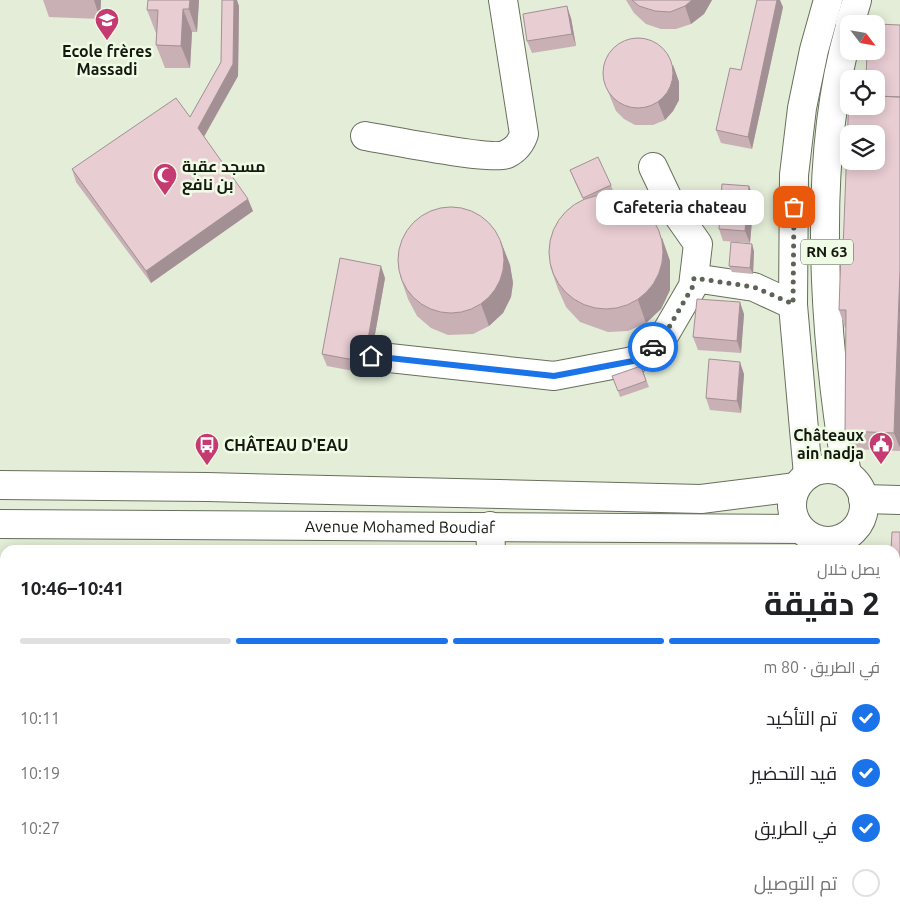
<!DOCTYPE html>
<html lang="ar">
<meta charset="utf-8">
<style>
body{margin:0;font-family:Ubuntu,Cairo,sans-serif;background:#f2f2f2;color:#202124;direction:rtl;height:100vh;display:flex;flex-direction:column;font-size:19px;white-space:nowrap}
*{box-sizing:border-box;margin:0}
p{font-size:16px;color:#757577}
.icon{flex:none;width:28px;height:28px;fill:none;stroke:currentColor;stroke-width:2;stroke-linecap:round;stroke-linejoin:round}
.map{position:relative;flex:1;overflow:hidden;direction:ltr}
.drawer{position:absolute;left:0px;top:545px;width:900px;height:375px;display:flex;flex-direction:column;background:#fff;border-radius:15px 15px 0 0;box-shadow:0 2px 12px #0003;direction:rtl}
.drawer>*{flex:none}
.needle{width:32px;rotate:121deg}
.tools{position:absolute;left:840px;top:15px;display:grid;gap:10px}
.tools a{display:grid;place-items:center;width:45px;height:45px;border-radius:10px;background:#fff;box-shadow:0 2px 12px #0003;font-size:25px}
.pin{position:absolute;display:grid;place-items:center;width:42px;height:42px;color:#fff;margin:-21px;border-radius:10px;box-shadow:0 2px 8px #0006}
.courier{position:absolute;display:grid;place-items:center;width:50px;height:50px;margin:-25px;border:4px solid #1a73e8;border-radius:50%;background:#fff;color:#222;box-shadow:0 1px 6px #0007}
.bubble{position:absolute;height:35px;border-radius:10px;background:#fff;box-shadow:0 2px 12px #0003;font-size:16px;font-weight:700;line-height:35px;text-align:center;direction:rtl}
.summary em{font-style:normal;font-weight:700}
.summary div{display:flex;flex-direction:column-reverse}
.summary{display:flex;align-items:center;justify-content:space-between;height:85px;padding:0 20px}
h1{font-size:32px;font-weight:700;line-height:38px}
.bar{display:grid;grid-template-columns:repeat(4,1fr);gap:8px 5px;align-content:center;height:60px;padding:0 20px}
.bar i{height:6px;border-radius:4px;background:#e0e0e0}
.bar .current{background:#1a73e8}
.bar p{grid-column:span 4}
ol{padding:0 20px;list-style:none}
li{display:flex;align-items:center;gap:15px;height:55px}
li p{margin-inline-start:auto}
li .icon{padding:5px;border-radius:50%;background:#1a73e8;color:#fff;stroke-width:4}
li:last-child{color:#757577}
li i{width:28px;height:28px;border:2px solid #e0e0e0;border-radius:50%}
.map>svg:first-child{display:block}
</style>
<div class="map">
<svg width="900" height="920" viewBox="0 0 900 920">
<rect width="100%" height="100%" fill="#e3edd7"/>
<g fill="none" stroke-linecap="round" stroke-linejoin="round">
<defs>
<path id="minor" d="M365 136C388 140 493 161 507 154 517 149 521 143 524 134L503 0
M694 278 754 287 793 305
M371 356 554 376 633 361 661 341 693 286 698 244 672 207 653 167
M863 499 900 500
M490 526 491 550
M0 827H5
M422 915 426 920
M499 915 500 920
M790 915 791 920
M559 920 563 915"/>
<g id="major">
<path d="M850 24 857 0"/>
<circle cx="828" cy="505" r="36"/>
<path d="M808 475 793 305 794 175 802 108 814 50 828 0"/>
<path d="M847 475C824 338 811 164 849 30"/>
<path d="M0 485 207 487 701 499 796 487"/>
<path id="s1" d="M0 524 800 529"/>
<path d="M895 913V920"/>
<path d="M870 915 871 920"/>
</g>
</defs>
<use href="#minor" stroke="#67705c" stroke-width="30"/>
<use href="#major" stroke="#67705c" stroke-width="30"/>
<use href="#minor" stroke="#fff" stroke-width="28"/>
<use href="#major" stroke="#fff" stroke-width="28"/>
</g>
<path fill="#c8b0b5" d="M43 0H101L100 19 49 17Z
M199 0 197 32H192L190 68H165L156 45 157 33H156L147 10Z
M626 0H712L704 14 691 24 676 29H661L646 24 634 13Z
M239 6 238 76 204 137 253 211 151 283 76 182 72 169 190 117 221 62Z
M783 7 752 149 721 143 716 130 741 70Z
M571 18 576 46 532 53 527 41Z
M900 25V451L851 449 845 431 846 328H845L839 310 843 249 876 106Z
M673 65 679 82V100L673 111 665 120 653 125H635L624 119 616 111 604 82Z
M570 170 611 185 615 196 662 238 670 261V290L661 309 646 323 628 331 608 332 580 322 566 307 558 289 550 266 583 199 575 182Z
M754 198 750 243 723 241 719 229Z
M501 242 510 265 513 283 511 297 503 313 489 326 473 334 448 335 431 328 417 316 408 299 400 276Z
M754 251 753 274 732 272 729 266Z
M385 278 372 351 363 350 359 372 327 366 322 354Z
M744 314 741 353 698 350 693 337Z
M641 366 649 387 620 397 618 391Z
M744 374 741 413 710 410 706 398Z
M900 532V617H896L895 614V550Z
M0 568H5V791L0 790Z
M900 670V712H897L895 707V700Z
M594 915H671V920H596Z"/>
<path fill="#a29094" d="M94 0H101L100 19Z
M190 0H199L197 32 189 9Z
M234 0H237L239 6 238 76 202 140 198 128 233 64Z
M692 0H712L704 14 691 24 685 6Z
M777 0H780L783 7 752 149 748 137Z
M567 6 571 18 576 46 572 34Z
M183 9 192 32 190 68 181 46Z
M673 65 679 82V100L673 111 665 120 658 102Z
M749 186 754 198 750 243 745 231Z
M248 199 253 211 151 283 146 271Z
M662 238 670 261V290L661 309 646 323 638 300Z
M501 242 510 265 513 283 511 297 503 313 489 326 481 304Z
M752 244 754 251 753 274 750 268Z
M381 266 385 278 372 351 368 339Z
M900 270V448L894 433Z
M740 302 744 314 741 353 737 341Z
M359 338 363 350 359 372 354 360Z
M740 362 744 374 741 413 737 401Z
M17 915H25V920H17Z
M266 915H275V920H266Z
M666 915H671V920H668Z"/>
<path fill="#e8cdd3" stroke="#a29094" fill-rule="evenodd" d="M148 0H190L189 9H183L181 46 156 45 158 10H147Z
M222 0H234L233 64 198 128 248 199 146 271 72 169 176 98 190 117 221 62Z
M632 0H692L685 6 670 12 655 11 639 6Z
M757 0H777L748 137 716 130 730 68 741 70Z
M567 6 572 34 527 41 523 14Z
M876 24 900 25V97L876 96V79H866L867 51H876Z
M603 73a35 35 0 1 1 70 0a35 35 0 1 1-70 0Z
M849 95V106H876V96L900 97V270L894 433 845 431 846 310H839L841 249H843ZM849 134H876V161H849Z
M598 157 611 185 583 198 570 170Z
M722 184 749 186 745 231 719 229Z
M549 252a57 57 0 1 1 114 0a57 57 0 1 1-114 0Z
M398 260a53 53 0 1 1 106 0a53 53 0 1 1-106 0Z
M731 242 752 244 750 268 729 266Z
M340 258 381 266 368 339 359 338 354 360 322 354Z
M697 299 740 302 737 341 693 337Z
M709 359 740 362 737 401 706 398Z
M641 366 646 381 618 391 612 376Z
M892 532H900V600L895 599V550H891Z
M0 568H5V768H0Z
M895 670H900V700H895Z
M0 846H5V915H17V920H0Z
M231 915H266V920H231Z
M307 915H389L396 920H306Z"/>
<g fill="none" stroke-linecap="round" stroke-linejoin="round">
<path stroke="#5d6356" stroke-width="5" stroke-dasharray="0 9" d="M653 347 661 341 693 286 694 278 754 287 793 304 794 207"/>
<path stroke="#1a73e8" stroke-width="6" d="M371 356 554 376 633 361 653 347"/>
</g>
<defs>
<symbol id="school-pin" viewBox="-11 -11 22 30"><path d="M0 17L-7.5 6A9.5 9.5 0 1 1 7.5 6Z" fill="#c53a70" stroke="#f0fbe5"/><path d="M0-5L7-2L0 1L-7-2ZM-4 1L0 2.5L4 1V4Q0 6-4 4Z" fill="#fff"/></symbol>
<symbol id="mosque-pin" viewBox="-11 -11 22 30"><path d="M0 17L-7.5 6A9.5 9.5 0 1 1 7.5 6Z" fill="#c53a70" stroke="#f0fbe5"/><path d="M3.5-4.9A6 6 0 1 0 3.5 4.9A5 5 0 1 1 3.5-4.9Z" fill="#fff"/></symbol>
<symbol id="civic-pin" viewBox="-11 -11 22 30"><path d="M0 17L-7.5 6A9.5 9.5 0 1 1 7.5 6Z" fill="#c53a70" stroke="#f0fbe5"/><path d="M-.6-6.5H3V-4.5H.6V-3L4-1V1h2V6H-6V1h2V-1L-.6-3ZM-1.2 2.5V6h2.4V2.5Z" fill="#fff"/></symbol>
<symbol id="bus-pin" viewBox="-11 -11 22 30"><path d="M0 17L-7.5 6A9.5 9.5 0 1 1 7.5 6Z" fill="#c53a70" stroke="#f0fbe5"/><path d="M-5-6H5V4H4V6H2V4H-2V6H-4V4H-5ZM-3.5-4V0h7V-4ZM-3.5 1.2v1.5H-2V1.2ZM2 1.2v1.5H3.5V1.2Z" fill="#fff"/></symbol>
</defs>
<g fill-rule="evenodd">
<use href="#school-pin" x="93" y="6" width="28" height="38"/>
<use href="#mosque-pin" x="151" y="161" width="28" height="38"/>
<use href="#civic-pin" x="867" y="430" width="28" height="38"/>
<use href="#bus-pin" x="193" y="431" width="28" height="38"/>
</g>
<g text-anchor="middle" stroke-width="5" stroke-linejoin="round" paint-order="stroke">
<rect fill="#f0fbe5" stroke="#575c50" stroke-width="1" x="801" y="239.5" width="52" height="25" rx="4"/>
<g font-size="15" font-weight="bold" fill="#151810">
<text x="827" y="257">RN 63</text>
</g>
<g font-size="16" font-weight="bold" fill="#151810" stroke="#f0fbe5" text-anchor="start">
<text x="107" y="57" text-anchor="middle">Ecole frères<tspan x="107" dy="18">Massadi</tspan></text>
<text x="182" y="172">مسجد عقبة<tspan x="182" dy="18">بن نافع</tspan></text>
<text x="864" y="441" text-anchor="end">Châteaux<tspan x="864" dy="18">ain nadja</tspan></text>
<text x="224" y="451">CHÂTEAU D'EAU</text>
</g>
<g font-size="16" fill="#151810" stroke="#f0fbe5">
<text dy="6" stroke="none"><textPath href="#s1" startOffset="400">Avenue Mohamed Boudiaf</textPath></text>
</g>
</g>
</svg>
<div class="tools">
<a><svg class="needle" viewBox="-14 -14 28 28"><path d="M0-13l5 13h-10z" fill="#e53935"/><path d="M0 13l5-13h-10z" fill="#757577"/></svg></a>
<a><svg class="icon" aria-label="locate" viewBox="0 0 24 24"><circle cx="12" cy="12" r="6"/><path d="M12 2v4M12 18v4M2 12h4M18 12h4"/></svg></a>
<a><svg class="icon" aria-label="layers" viewBox="0 0 24 24"><path d="M12 4l9 5-9 5-9-5zM3 14l9 5 9-5"/></svg></a>
</div>
<div class="pin" style="left:794px;top:207px;background:#ea580c"><svg class="icon" aria-label="bag" viewBox="0 0 24 24"><path d="M5 8h14l-1 12H6zM9 8a3 3 0 0 1 6 0"/></svg></div>
<div class="pin" style="left:371px;top:356px;background:#1f2937"><svg class="icon" aria-label="home" viewBox="0 0 24 24"><path d="M3 11l9-7 9 7M6 9v11h12V9"/></svg></div>
<div class="courier" style="left:653px;top:347px"><svg class="icon" aria-label="car" viewBox="0 0 24 24"><path d="M5 17H2v-5l4-1 3-4h7l3 4 3 1v5h-3M9 17h6M6 11h13"/><circle cx="7" cy="17" r="2"/><circle cx="17" cy="17" r="2"/></svg></div>
<div class="bubble" style="left:596px;top:190px;width:168px">Cafeteria chateau</div>
<section class="drawer">
<div class="summary"><div><h1>2 دقيقة</h1><p>يصل خلال</p></div><em>10:41–10:46</em></div>
<div class="bar"><i class="current"></i><i class="current"></i><i class="current"></i><i></i><p>في الطريق · 80 m</p></div>
<ol>
<li><svg class="icon" aria-label="check" viewBox="0 0 24 24"><path d="M5 12l5 5 9-10"/></svg>تم التأكيد<p>10:11</p></li>
<li><svg class="icon" aria-label="check" viewBox="0 0 24 24"><path d="M5 12l5 5 9-10"/></svg>قيد التحضير<p>10:19</p></li>
<li><svg class="icon" aria-label="check" viewBox="0 0 24 24"><path d="M5 12l5 5 9-10"/></svg>في الطريق<p>10:27</p></li>
<li><i></i>تم التوصيل</li>
</ol>
</section>
</div>
